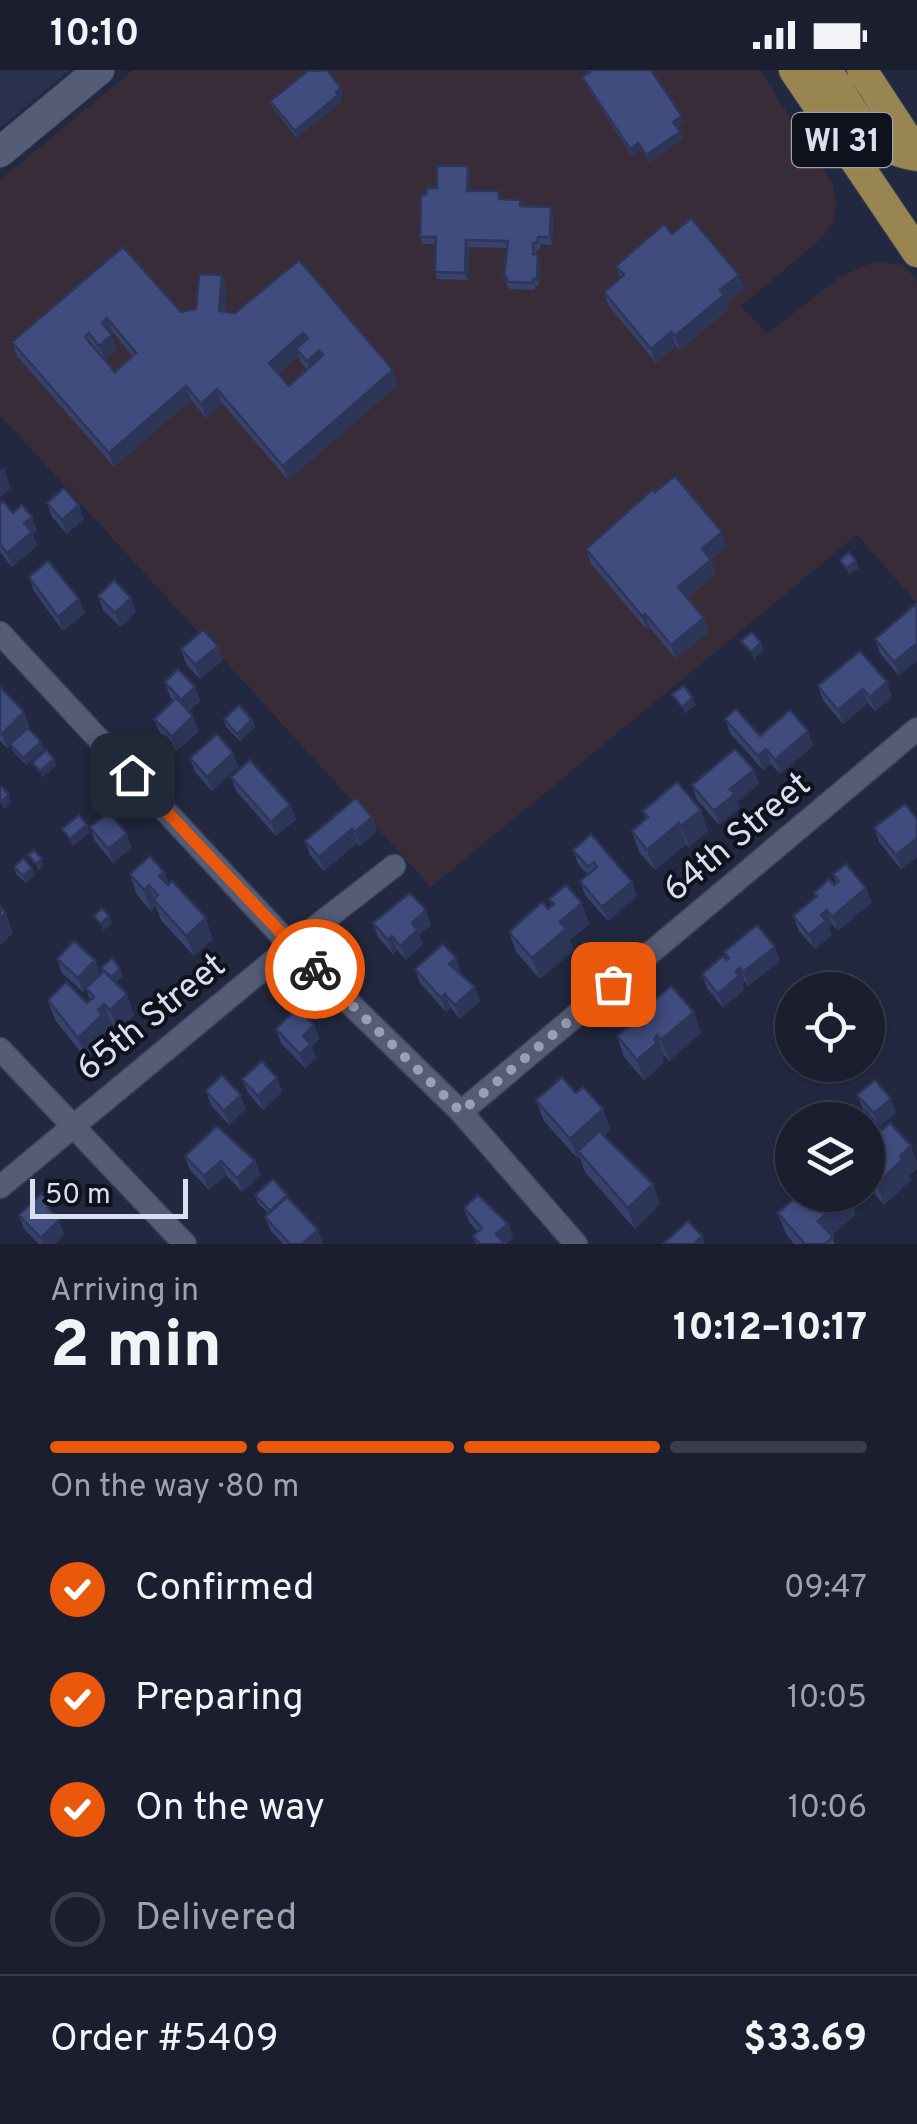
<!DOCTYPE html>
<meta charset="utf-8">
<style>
body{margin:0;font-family:Overpass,sans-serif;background:#232737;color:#f1f3f6;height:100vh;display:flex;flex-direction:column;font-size:38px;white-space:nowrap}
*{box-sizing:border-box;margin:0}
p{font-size:32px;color:#9fa2aa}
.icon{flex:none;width:55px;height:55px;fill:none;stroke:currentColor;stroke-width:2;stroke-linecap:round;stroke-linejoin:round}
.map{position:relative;height:1174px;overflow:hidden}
.panel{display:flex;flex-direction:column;background:#1a1e2f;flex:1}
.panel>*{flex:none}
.buttons{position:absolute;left:775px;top:902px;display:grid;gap:20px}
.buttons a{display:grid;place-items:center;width:110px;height:110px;border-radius:50%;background:#1a1e2f;box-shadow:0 2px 8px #0004,0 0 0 2px #383c4b;font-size:50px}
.scale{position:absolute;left:30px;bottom:25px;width:158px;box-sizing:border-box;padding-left:10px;border:5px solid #dadfef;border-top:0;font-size:28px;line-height:35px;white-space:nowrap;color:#dadfef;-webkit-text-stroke:8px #0f121c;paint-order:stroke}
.pin{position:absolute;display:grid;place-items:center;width:85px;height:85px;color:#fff;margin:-42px;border-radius:20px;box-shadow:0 5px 15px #0006}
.courier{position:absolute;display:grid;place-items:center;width:100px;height:100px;margin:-50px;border:8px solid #ea580c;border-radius:50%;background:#fff;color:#222;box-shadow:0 2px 12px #0007}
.head em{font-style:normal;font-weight:800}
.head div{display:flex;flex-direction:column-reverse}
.head{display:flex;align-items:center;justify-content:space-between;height:170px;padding:0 50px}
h1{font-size:65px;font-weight:800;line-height:75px}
.bar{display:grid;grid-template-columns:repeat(4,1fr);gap:15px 10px;align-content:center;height:120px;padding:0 50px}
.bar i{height:12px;border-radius:8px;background:#383c4b}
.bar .active{background:#ea580c}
.bar p{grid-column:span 4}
.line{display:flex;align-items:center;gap:25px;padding:0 50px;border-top:2px solid #383c4b}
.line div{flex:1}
ol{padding:0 50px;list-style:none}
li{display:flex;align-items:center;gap:30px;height:110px}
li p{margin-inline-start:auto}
li .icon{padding:10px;border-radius:50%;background:#ea580c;color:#fff;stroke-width:4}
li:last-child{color:#9fa2aa}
li i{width:55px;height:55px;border:5px solid #383c4b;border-radius:50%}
.status{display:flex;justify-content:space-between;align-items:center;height:70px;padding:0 50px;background:#1a1e2f;direction:ltr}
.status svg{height:28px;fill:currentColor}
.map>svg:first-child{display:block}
</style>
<div class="status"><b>10:10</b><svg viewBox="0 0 49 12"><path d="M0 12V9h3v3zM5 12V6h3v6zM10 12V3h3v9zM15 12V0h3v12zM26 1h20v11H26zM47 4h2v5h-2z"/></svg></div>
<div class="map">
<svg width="917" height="1174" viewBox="0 0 917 1174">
<rect width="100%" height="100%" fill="#22283f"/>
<path fill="#392c39" d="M133 0H760L833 115 836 136 833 152 823 167 741 236 767 264 837 209 860 197 877 192 904 195 917 211V533L857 465 431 817 0 345V110Z"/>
<path fill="#2a314f" d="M0 0H70L0 58Z"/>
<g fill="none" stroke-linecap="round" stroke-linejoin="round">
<defs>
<path id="street" d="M0 563 291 876 461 1042 576 1174
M0 979 185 1174
M461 1042 917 659
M0 1117 291 876 394 796"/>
<path id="secondary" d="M0 82 99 0"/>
<path id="primary" d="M794 0 917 182
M827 0C852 39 867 79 917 86
M862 0 917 84"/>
</defs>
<use href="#street" stroke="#3d4255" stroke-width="25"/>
<use href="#secondary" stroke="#3d4255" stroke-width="32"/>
<use href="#primary" stroke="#3d4255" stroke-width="32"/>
<use href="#street" stroke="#545c76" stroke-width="22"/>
<use href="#secondary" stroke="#545c76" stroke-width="30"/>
<use href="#primary" stroke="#988551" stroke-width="30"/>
</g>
<path fill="#37416c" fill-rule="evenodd" d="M586 0H651L684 53 678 58 683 69 649 92 641 80 632 86 585 14 582 7 588 3Z
M344 25 340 28 341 32 297 68 273 38 270 31Z
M468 96 470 103V121L523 136 551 137 553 144 552 175 540 174V180H536V184L540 191 539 216H535V220L509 219 507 215 504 208 507 178 469 177 468 210 437 209 435 202 436 174H423L420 167 426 125Z
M672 164 739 205 745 219 727 233 729 239 680 280 676 276 656 293 609 236 604 222 620 208 616 196Z
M123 177 181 242 196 239 222 205 227 219 225 242 235 243 299 190 393 300 398 315 288 410 222 333 206 348 191 330 114 397 17 286 12 272ZM113 262 133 287 115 302 105 290 117 279 111 264ZM299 286 301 293 307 299 289 316 278 304Z
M47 433 84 449 67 464 52 447Z
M0 434 13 443 32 447 37 461 33 464 37 476 12 497 0 482Z
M727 477 711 490 716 504 687 528 704 548 709 562 676 589 650 558 647 560 591 494 586 479Z
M29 507 85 543 63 561 34 521Z
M98 526 136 542 121 557 103 540Z
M917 533 899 606 880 583 875 569Z
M181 579 223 590 200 609 186 594Z
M165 612 195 617 200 631 189 641 199 661 177 681 160 663 154 649 173 631 170 627Z
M887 612 892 627 875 641 868 633 843 654 823 630 818 616Z
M0 617 24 642 29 656 28 658 41 672 44 679 26 695 13 681 10 675 7 678 0 671Z
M224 649 252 650 255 657 240 671 226 657Z
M725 649 760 666 808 661 813 676 780 704 771 694 763 700 730 663Z
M233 683 238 697 212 721 195 702 190 688Z
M754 700 759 714 737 732 740 738 719 755 697 730 692 715Z
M231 707 290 735 296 749 276 766 236 721Z
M701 740 708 761 689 777 686 774 655 800 639 782 632 761 646 749 643 741Z
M372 747 377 761 360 776 357 773 324 801 310 785 305 771Z
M917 749V787L901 799 879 772 874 758Z
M90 757 132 778 113 793 95 771Z
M591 764 637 826 608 851 585 825 580 811 588 805 578 794 573 780Z
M14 797 35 805 26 813 16 804Z
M164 802 169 815 213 869 194 886 161 850 156 836 151 841 137 825 130 804Z
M833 804 866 818 872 832 838 861 832 854 829 857 832 865 815 879 799 861 793 846 816 827 814 823 836 813Z
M549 829 582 833 589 854 570 870 574 880 540 909 516 882 509 862 548 839 552 836Z
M426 840 431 855 419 865 423 874 406 890 397 880 393 884 378 867 373 853Z
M724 882 780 891 748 916 745 912 742 914 744 920 723 938 707 918 702 904 727 889Z
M57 889 95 890 100 904 92 913 103 903 101 898 123 906 115 912 134 945 118 961 112 954 107 959 110 966 86 989 55 950 48 930 87 933 90 930 86 919 83 922 62 903Z
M415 899 461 902 460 903 480 931 460 949 451 938 446 942 420 913Z
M639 943 701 963 669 991 665 986 662 988 664 993 644 1010 624 987 617 966 643 955Z
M314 955 319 969 312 977 316 988 305 998 281 973 276 959Z
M277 1008 282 1022 263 1040 248 1023 242 1009Z
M206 1021 246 1039 229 1055 211 1035Z
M576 1023 603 1039 610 1060 604 1066 660 1134 635 1159 585 1102 580 1088 578 1089 544 1051 536 1030Z
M857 1025 896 1043 879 1057 917 1092V1098L909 1106 911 1110 884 1135 868 1116V1050Z
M217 1056 261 1105 242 1122 226 1105 209 1120 190 1100 185 1086Z
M255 1125H287L318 1160 323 1174H283L271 1161 265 1147 269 1144 258 1133Z
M464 1138 508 1154 513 1168 506 1174H476L473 1166 478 1162 469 1152Z
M778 1143 856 1144 831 1166 835 1174H794L786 1164Z
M19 1145 57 1148 64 1164 54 1174H39L24 1159Z"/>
<path fill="#2d3558" d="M341 18 344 25 340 28 341 32 297 68 295 61Z
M682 46 684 53 676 59 673 52Z
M680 62 683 69 649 92 646 85Z
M638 73 641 80 632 86 630 79Z
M468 96 470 103V128L467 121Z
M551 137 553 144 552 175 550 167Z
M466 170 469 177 468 210 465 203Z
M538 184 540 191 539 216 537 209Z
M222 205 227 219 224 255 219 241Z
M739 205 745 219 727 233 729 239 680 280 675 266 720 220Z
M107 248 113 262 107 267 102 253Z
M671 262 676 276 656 293 651 279Z
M303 263 308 277 296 279 299 286 274 308 269 293Z
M112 265 117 279 105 290 99 276Z
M319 281 324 295 312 305 307 291Z
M393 300 398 315 288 410 283 396Z
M186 316 191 330 114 397 109 383Z
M217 319 222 333 206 348 201 334Z
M4 397 11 418 0 428V401Z
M79 435 84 449 67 464 62 450Z
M32 447 37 461 33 464 37 476 12 497 7 483 24 453Z
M722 462 727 477 711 490 716 504 684 531 678 517 702 479Z
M856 491 859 498 849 505 846 498Z
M131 528 136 542 121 557 115 543Z
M79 529 85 543 63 561 58 547Z
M645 544 650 558 647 560 642 546Z
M704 548 709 562 676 589 671 575Z
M761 573 764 580 754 589 751 582Z
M917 573V591L899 606 894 592Z
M218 576 223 590 200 609 195 595Z
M887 612 892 627 875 641 870 627Z
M195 617 200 631 186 644 181 630Z
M863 619 868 633 843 654 838 640Z
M693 628 696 635 684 644 682 637Z
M24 642 29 656 7 678 2 664Z
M193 646 199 661 177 681 172 667Z
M252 650 255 657 240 671 237 664Z
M808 661 813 676 780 704 775 690Z
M41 672 44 679 26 695 23 688Z
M766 679 771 694 763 700 758 686Z
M233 683 238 697 212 721 207 707Z
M54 689 56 696 42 708 40 701Z
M754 700 759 714 737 732 740 738 719 755 714 741 730 719Z
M9 725 11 733 4 739 1 732Z
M290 735 296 749 276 766 271 752Z
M701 740 708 761 689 777 681 756Z
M372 747 377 761 360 776 355 762Z
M679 753 686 774 655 800 647 780Z
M87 755 90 762 73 776 70 769Z
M352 759 357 773 324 801 319 787Z
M127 764 132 778 113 793 108 779Z
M917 768V787L901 799 896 785Z
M42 789 44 796 38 801 36 794Z
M32 798 35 805 26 813 23 806Z
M164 802 172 823 159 806Z
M632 812 637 826 608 851 602 837Z
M149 815 156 836 151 841 144 820Z
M866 818 872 832 838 861 832 847Z
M582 833 589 854 570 870 574 880 540 909 532 888 560 852Z
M426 840 431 855 419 865 423 874 406 890 400 876 412 853Z
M827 840 832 854 829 857 832 865 815 879 809 865 821 845Z
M6 843 13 863 0 876V848Z
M109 846 112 853 103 861 101 854Z
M206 848 213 869 194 886 186 866Z
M392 866 397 880 393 884 388 870Z
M775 877 780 891 748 916 743 902Z
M456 888 461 902 454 908 449 894Z
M95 890 100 904 83 922 78 908Z
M740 898 745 912 742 914 744 920 723 938 718 924Z
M120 899 123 906 112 915 110 908Z
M475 917 480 931 460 949 455 935Z
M127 924 134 945 118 961 110 940Z
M445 924 451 938 446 942 441 928Z
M104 934 112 954 107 959 110 966 86 989 78 968 98 940Z
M694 942 701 963 669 991 661 970Z
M314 955 319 969 312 977 316 988 305 998 300 984 303 966Z
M657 965 665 986 662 988 664 993 644 1010 637 990Z
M277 1008 282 1022 263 1040 258 1026Z
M241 1025 246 1039 229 1055 224 1041Z
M891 1029 896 1043 879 1057 874 1043Z
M603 1039 610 1060 582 1086 578 1081 580 1088 578 1089 570 1069Z
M911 1076 917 1092V1098L909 1106 911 1110 884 1135 877 1114Z
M221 1091 226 1105 209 1120 204 1106Z
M255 1091 261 1105 242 1122 237 1108Z
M653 1114 660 1134 635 1159 628 1138Z
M847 1125H849L856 1144 825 1171 818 1151Z
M59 1150 64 1164 54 1174H43L41 1168Z
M508 1154 513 1168 506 1174 496 1164Z
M318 1160 323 1174H302Z
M702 1166 705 1174H694Z"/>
<path fill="#404c7e" stroke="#2d3558" stroke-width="2.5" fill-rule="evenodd" d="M309 0 313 1 327 0 341 18 336 22 338 25 295 61 270 31Z
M588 0H651L682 46 673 52 680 62 646 85 638 73 630 79 582 7 590 2Z
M437 96H468L467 121H499V129L521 130 520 136 551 137 550 167H538L537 173H533V184H538L537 209H533V213L507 212V208H504L508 171 466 170 465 203 435 202 436 167H420L421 125H426L427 118H437Z
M691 148 739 205 720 220 724 225 675 266 671 262 651 279 604 222 624 205 616 196 664 154 672 164Z
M123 177 181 242 196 239 199 204 222 205 219 241 235 243 299 190 393 300 283 396 217 319 201 334 186 316 109 383 12 272ZM107 248 136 283 115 302 85 267 89 263 99 276 112 265 102 253ZM303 263 308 268 296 279 307 291 319 281 323 285 289 316 269 293Z
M675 406 722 462 702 479 711 490 678 517 704 548 671 575 645 544 642 546 586 479 653 419 655 422Z
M64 418 79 435 62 450 47 433Z
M3 431 13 443 22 435 32 447 24 453 32 462 7 483 0 474V434Z
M849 482 856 491 846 498 840 490Z
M48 491 79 529 58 547 29 507Z
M114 510 131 528 115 543 98 526Z
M917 533V573L894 592 875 569Z
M203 560 218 576 195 595 181 579Z
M752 562 761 573 751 582 741 571Z
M860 581 887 612 870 627 863 619 838 640 818 616Z
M178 599 195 617 181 630 165 612Z
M684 616 693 628 682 637 672 624Z
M0 617 24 642 2 664 0 662Z
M176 628 193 646 172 667 154 649Z
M239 635 252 650 237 664 224 649Z
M736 639 760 666 790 640 808 661 775 690 766 679 758 686 725 649Z
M28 658 41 672 23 688 10 674Z
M217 664 233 683 207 707 190 688Z
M735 679 754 700 730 719 735 724 714 741 692 715Z
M46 680 54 689 40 701 32 693Z
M250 690 290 735 271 752 231 707Z
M677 712 701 740 681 756 679 753 647 780 632 761 648 747 643 741Z
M2 717 9 725 1 732 0 730V719Z
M356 728 372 747 355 762 352 759 319 787 305 771Z
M905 734 917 749V768L896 785 874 758Z
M109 742 127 764 108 779 90 757Z
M79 745 87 755 70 769 62 759Z
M591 764 632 812 602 837 580 811 597 797 594 792 588 797 573 780Z
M34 780 42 789 36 794 28 785Z
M150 786 164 802 159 806 168 815 172 811 206 848 186 866 154 830 158 825 149 815 144 820 130 804Z
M23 788 32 798 23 806 14 797Z
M846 794 866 818 832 847 827 840 821 845 826 851 809 865 793 846 817 826 814 823 829 809 834 815 839 811 833 804Z
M566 815 582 833 560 852 566 859 532 888 509 862 542 832 548 839 554 834 549 829Z
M410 823 426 840 412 853 418 860 400 876 392 866 388 870 373 853Z
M0 836 6 843 0 848Z
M102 838 109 846 101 854 94 846Z
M757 855 775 877 743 902 740 898 736 901 739 906 718 924 702 904 723 886 726 890 729 888 724 882Z
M74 871 95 890 78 908 57 889Z
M443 874 456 888 449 894 475 917 455 935 445 924 441 928 415 899Z
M112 888 120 899 111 907 101 898Z
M104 901 127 924 110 940 104 934 98 940 102 945 78 968 48 930 66 912 87 933 94 927 86 918Z
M853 910 862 920H842Z
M671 916 694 942 661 970 657 965 654 969 657 973 637 990 617 966 637 950 642 956 647 952 639 943Z
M297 938 314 955 303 966 311 974 300 984 276 959Z
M262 991 277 1008 258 1026 242 1009Z
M222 1005 241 1025 224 1041 206 1021Z
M562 1007 576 1023 583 1017 603 1039 570 1069 536 1030Z
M875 1010 891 1029 874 1043 857 1025Z
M865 1041 882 1060 890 1053 911 1076 900 1086 903 1089 877 1114 868 1104V1050H856Z
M217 1056 255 1091 237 1108 221 1091 204 1106 185 1086Z
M599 1061 653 1114 628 1138 578 1081Z
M273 1109 287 1125 270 1141 255 1125Z
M42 1123 52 1134 48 1138 59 1150 41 1168 19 1145Z
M478 1125 508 1154 496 1164 505 1174H480L473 1166 482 1158 464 1138Z
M799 1125H847L818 1151 833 1167 825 1174H805L778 1143Z
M287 1127 318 1160 302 1174H290L265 1147Z
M688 1151 702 1166 694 1174H663Z"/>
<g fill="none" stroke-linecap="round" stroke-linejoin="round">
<path stroke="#9a9fb1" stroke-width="10" stroke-dasharray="0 18" d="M315 899 461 1042 613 914"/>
<path stroke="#ea580c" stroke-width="12" d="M132 705 315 899"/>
</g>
<g text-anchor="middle" stroke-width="8" stroke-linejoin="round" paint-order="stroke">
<rect fill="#0f121c" stroke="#9da2b0" stroke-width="2.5" x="792" y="43" width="100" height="54" rx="8"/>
<g font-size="32" font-weight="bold" fill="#dadfef">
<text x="842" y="81">WI 31</text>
</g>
<g font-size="35" fill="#dadfef" stroke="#0f121c">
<text transform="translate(736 766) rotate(-40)" y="12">64th Street</text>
<text transform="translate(150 946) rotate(-39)" y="12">65th Street</text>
</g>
</g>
</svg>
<div class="buttons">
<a><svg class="icon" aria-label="locate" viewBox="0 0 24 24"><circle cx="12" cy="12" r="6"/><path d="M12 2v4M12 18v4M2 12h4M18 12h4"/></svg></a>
<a><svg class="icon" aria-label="layers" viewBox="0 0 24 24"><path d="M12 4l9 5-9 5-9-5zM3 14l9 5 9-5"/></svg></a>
</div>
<div class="scale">50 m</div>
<div class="pin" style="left:613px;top:914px;background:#ea580c"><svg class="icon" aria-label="bag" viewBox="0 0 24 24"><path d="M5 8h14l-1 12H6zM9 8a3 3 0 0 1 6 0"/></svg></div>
<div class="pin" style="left:132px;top:705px;background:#1f2937"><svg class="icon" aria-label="home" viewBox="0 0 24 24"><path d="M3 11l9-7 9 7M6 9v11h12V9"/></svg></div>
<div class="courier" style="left:315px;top:899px"><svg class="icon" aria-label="bike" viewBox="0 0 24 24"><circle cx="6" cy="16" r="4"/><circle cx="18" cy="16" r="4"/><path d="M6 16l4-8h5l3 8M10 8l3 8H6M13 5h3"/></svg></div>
</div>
<section class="panel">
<div class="head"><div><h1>2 min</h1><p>Arriving in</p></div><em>10:12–10:17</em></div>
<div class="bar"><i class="active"></i><i class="active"></i><i class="active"></i><i></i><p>On the way · 80 m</p></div>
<ol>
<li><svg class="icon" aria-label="check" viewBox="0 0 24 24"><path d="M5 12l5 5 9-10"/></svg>Confirmed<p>09:47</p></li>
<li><svg class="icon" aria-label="check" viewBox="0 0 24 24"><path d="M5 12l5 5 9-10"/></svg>Preparing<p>10:05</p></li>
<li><svg class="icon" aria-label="check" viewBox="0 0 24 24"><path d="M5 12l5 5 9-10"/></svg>On the way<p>10:06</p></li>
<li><i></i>Delivered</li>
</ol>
<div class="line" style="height:130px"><div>Order #5409</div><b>$33.69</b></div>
</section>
